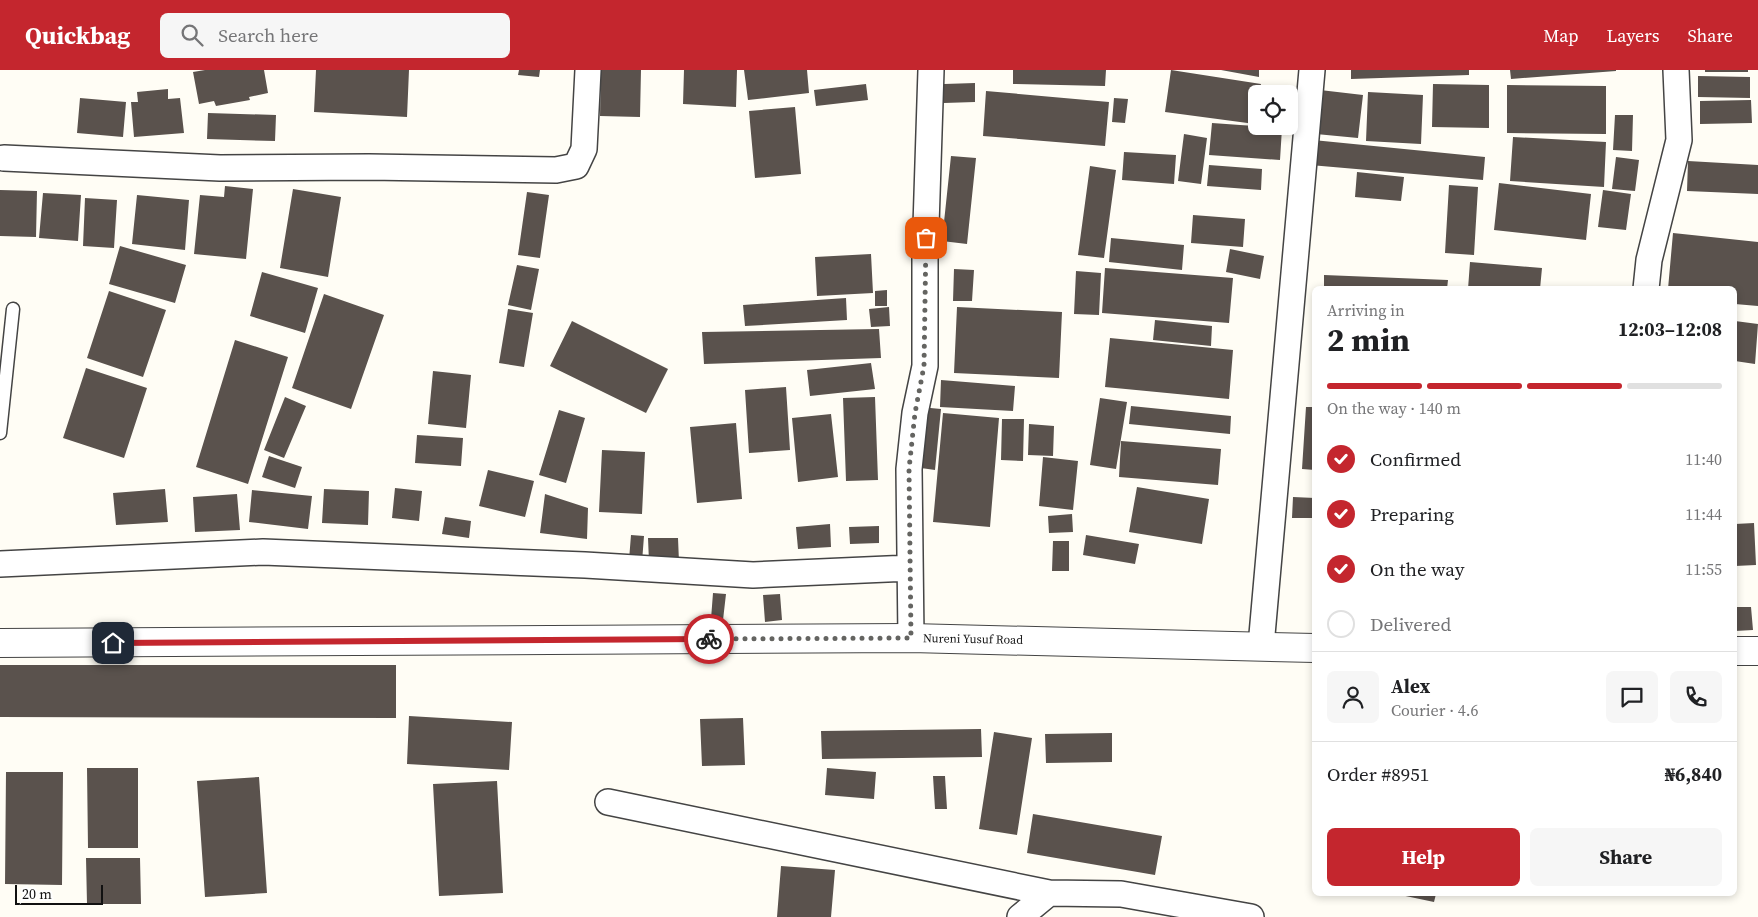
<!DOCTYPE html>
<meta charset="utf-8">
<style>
body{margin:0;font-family:"Source Serif 4",serif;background:#f6f6f6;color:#202124;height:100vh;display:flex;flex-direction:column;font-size:19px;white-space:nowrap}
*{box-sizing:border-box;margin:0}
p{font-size:16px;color:#757577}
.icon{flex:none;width:28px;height:28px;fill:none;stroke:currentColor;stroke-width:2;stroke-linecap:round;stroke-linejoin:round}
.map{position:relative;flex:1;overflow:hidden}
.drawer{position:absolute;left:1312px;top:216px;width:425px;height:610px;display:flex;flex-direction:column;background:#fff;border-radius:8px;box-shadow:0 2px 8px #0003}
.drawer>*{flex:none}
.controls{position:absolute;left:1248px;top:15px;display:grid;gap:10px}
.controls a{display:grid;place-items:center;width:50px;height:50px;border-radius:8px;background:#fff;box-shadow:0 2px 8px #0003;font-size:25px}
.scale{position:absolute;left:15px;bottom:12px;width:88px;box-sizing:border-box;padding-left:5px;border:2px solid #111;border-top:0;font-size:14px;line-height:18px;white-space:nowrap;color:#111;-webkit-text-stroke:4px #fff;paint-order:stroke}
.pin{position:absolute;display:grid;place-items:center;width:42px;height:42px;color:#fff;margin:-21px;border-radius:10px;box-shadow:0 2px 8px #0006}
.courier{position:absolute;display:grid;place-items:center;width:50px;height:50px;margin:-25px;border:4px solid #c4262e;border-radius:50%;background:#fff;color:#222;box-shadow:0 1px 6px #0007}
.overview em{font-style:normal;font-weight:700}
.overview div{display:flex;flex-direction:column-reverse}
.overview{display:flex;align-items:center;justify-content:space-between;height:85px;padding:0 15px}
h1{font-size:32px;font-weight:700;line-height:38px}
.bar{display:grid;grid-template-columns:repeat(4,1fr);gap:8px 5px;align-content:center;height:60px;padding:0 15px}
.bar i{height:6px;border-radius:4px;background:#e0e0e0}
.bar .current{background:#c4262e}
.bar p{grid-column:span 4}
.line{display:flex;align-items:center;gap:12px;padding:0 15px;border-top:1px solid #e0e0e0}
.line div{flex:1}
.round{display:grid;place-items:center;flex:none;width:52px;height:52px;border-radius:8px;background:#f6f6f6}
ol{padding:0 15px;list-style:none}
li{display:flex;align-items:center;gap:15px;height:55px}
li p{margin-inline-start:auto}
li .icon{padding:5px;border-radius:50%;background:#c4262e;color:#fff;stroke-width:4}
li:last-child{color:#757577}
li i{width:28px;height:28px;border:2px solid #e0e0e0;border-radius:50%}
.primary-button{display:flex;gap:10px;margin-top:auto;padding:10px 15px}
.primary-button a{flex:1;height:58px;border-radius:8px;background:#c4262e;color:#fff;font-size:20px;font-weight:700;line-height:58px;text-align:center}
.primary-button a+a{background:#f6f6f6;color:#202124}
header{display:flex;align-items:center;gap:30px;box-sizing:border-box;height:70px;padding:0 25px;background:#c4262e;color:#fff}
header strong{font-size:24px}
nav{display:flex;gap:28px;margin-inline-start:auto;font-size:18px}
.search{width:350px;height:45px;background:#f6f6f6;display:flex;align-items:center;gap:12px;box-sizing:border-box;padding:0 18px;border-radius:8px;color:#757577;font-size:19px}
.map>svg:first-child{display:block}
</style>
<header>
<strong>Quickbag</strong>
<div class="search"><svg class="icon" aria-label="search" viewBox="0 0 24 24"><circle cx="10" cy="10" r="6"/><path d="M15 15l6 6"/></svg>Search here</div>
<nav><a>Map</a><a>Layers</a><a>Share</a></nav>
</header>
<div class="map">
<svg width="1758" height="847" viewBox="0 0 1758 847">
<rect width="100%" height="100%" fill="#fffdf5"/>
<path fill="#5a524d" d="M205 0H264L268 23 249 27 250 30 216 36 214 31 199 34 193 2Z
M316 0H409L407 47 314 42Z
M519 0H540L539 7 518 5Z
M601 0H641L640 47 600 46Z
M684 0H737L736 37 683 34Z
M744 0H807L809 23 748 30Z
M1013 0H1106L1105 16 1013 14Z
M1171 0 1261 14 1259 24H1256L1255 54 1165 42Z
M1221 0H1259V7Z
M1351 0H1469V5L1351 9Z
M1510 0H1616V1L1511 9Z
M1705 0H1748V2H1705Z
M1698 6 1750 7V28L1698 27Z
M975 13V32L944 33V14Z
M866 14 868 30 816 36 814 20Z
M1433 14 1489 15V58L1432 57Z
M1507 15 1606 16V64L1507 63Z
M168 19V29L180 28 184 63 134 67 131 32H138L137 22Z
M1320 20 1363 25 1358 68 1316 64Z
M986 21 1109 32 1105 76 983 66Z
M1368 22 1423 25 1421 74 1366 71Z
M80 28 126 32 123 67 77 63Z
M1114 28 1128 29 1125 53 1112 52Z
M1751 30 1752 53 1700 54V31Z
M795 37 801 104 755 108 749 41Z
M208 43 276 45 275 71 207 69Z
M1615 45H1633L1632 81 1613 80Z
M1212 53 1282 58 1280 90 1209 85Z
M1184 64 1207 68 1201 114 1178 111Z
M1513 67 1606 72 1604 117 1510 111Z
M1313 70 1485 87 1483 110 1310 95Z
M1124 82 1176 85 1174 114 1122 110Z
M951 86 976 88 967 174 942 171Z
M1616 87 1639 90 1635 121 1612 119Z
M1688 91 1758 95V124L1687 121Z
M1209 95 1262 99 1261 120 1207 116Z
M1090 96 1116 100 1104 188 1078 185Z
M1357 102 1404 107 1401 131 1355 127Z
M1499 113 1591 124 1586 170 1494 160Z
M1449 115 1478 117 1474 185 1445 183Z
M225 116 253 119 246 189 194 184 200 125 224 127Z
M293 119 341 127 328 207 280 198Z
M0 120 37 121 36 167 0 166Z
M1603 120 1631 124 1626 160 1598 157Z
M527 122 549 125 540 188 518 185Z
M43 123 81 125 78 171 39 168Z
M137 125 189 130 185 180 132 174Z
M85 128 117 130 114 178 83 176Z
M1193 145 1245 149 1243 177 1191 173Z
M1673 163 1758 172V236L1735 234V219H1668Z
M1111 168 1184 175 1182 200 1109 192Z
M120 176 186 195 175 233 109 214Z
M1230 179 1264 186 1260 209 1226 202Z
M871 184 873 223 817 226 815 187Z
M1470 192 1542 198 1540 219H1468Z
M517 195 539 199 531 240 508 235Z
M1105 198 1233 208 1229 253 1102 243Z
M954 199 974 200 972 231H953Z
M1076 201 1101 203 1099 245 1074 244Z
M262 202 318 218 305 263 250 246Z
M1324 205 1448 210 1447 219H1324Z
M887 220V236H875V221Z
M109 221 166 240 143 307 87 288Z
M324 224 384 245 351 339 292 318Z
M846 228 847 250 745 256 743 235Z
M889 237 890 256 871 257 869 239Z
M957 237 1062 242 1059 308 954 303Z
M508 239 533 243 524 297 499 293Z
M1155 250 1212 256 1211 276 1153 270Z
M572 251 668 299 646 343 550 296Z
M1735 251 1758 254 1755 294 1735 291Z
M879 259 881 288 704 294 702 262Z
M1110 268 1233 280 1229 329 1105 317Z
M235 270 288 287 248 414 196 397Z
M871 293 875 319 810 326 807 300Z
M86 298 147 318 124 388 63 368Z
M433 301 471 305 466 358 428 354Z
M941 310 1015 316 1013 341 940 337Z
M786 317 790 380 749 383 745 320Z
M285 327 306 336 284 388 264 380Z
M875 327 878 410 846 411 843 328Z
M1100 328 1127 332 1116 399 1090 395Z
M1131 336 1231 346 1230 364 1129 354Z
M920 337 941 339 935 400 914 397Z
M1306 337H1315V400L1302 399Z
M559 340 585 348 566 413 539 405Z
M943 343 999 348 990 457 933 452Z
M831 344 838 407 798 412 792 348Z
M1002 349H1024L1023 391 1001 390Z
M736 353 742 429 697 433 690 357Z
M1029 354 1054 356 1053 386 1028 385Z
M417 365 463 368 461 396 415 393Z
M1121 371 1221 379 1218 415 1119 407Z
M602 380 645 382 642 444 599 442Z
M269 386 302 397 295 418 262 407Z
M1043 387 1078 391 1073 440 1039 436Z
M488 400 534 411 525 447 479 436Z
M1137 417 1209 429 1202 474 1129 462Z
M395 418 422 421 419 451 392 448Z
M165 419 168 452 116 455 113 423Z
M324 419 369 421 368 455 322 453Z
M252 420 312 426 308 459 249 452Z
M237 424 240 460 195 462 193 427Z
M545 424 588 438 587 469 540 463Z
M1293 427 1315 428V448H1292Z
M1072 444 1073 462 1049 463 1048 446Z
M445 447 471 451 469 468 442 464Z
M1754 453 1756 495 1735 496V454Z
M830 454 831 477 798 479 796 457Z
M879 456V473L850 474 849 457Z
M631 465 644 466 642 492 629 490Z
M1086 465 1139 474 1135 494 1083 485Z
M648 468H678L679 492H649Z
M1053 471H1069V501H1052Z
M713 523 726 524 723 550 711 549Z
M780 524 782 550 765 552 763 525Z
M1735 537H1751L1753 560 1735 561Z
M0 595H396V648L0 647Z
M409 646 512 652 509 700 407 694Z
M743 648 745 695 702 696 700 649Z
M981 659 982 687 822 689 821 661Z
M994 662 1032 668 1017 765 979 759Z
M1112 663V692L1046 693 1045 664Z
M87 698H138V778H88Z
M827 698 876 702 874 729 825 725Z
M6 702H63L62 815 5 814Z
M933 706H945L947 739H935Z
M259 707 267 823 205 827 197 711Z
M497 711 503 823 439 826 433 714Z
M1033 744 1162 766 1155 805 1027 783Z
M86 788H140L141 834H87Z
M781 796 835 800 831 847H777Z
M1396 824H1436L1434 832Z"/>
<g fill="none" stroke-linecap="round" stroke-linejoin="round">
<defs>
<path id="service" d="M0 363 13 239"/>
<path id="minor" d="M4 88 220 98 369 97 556 100 576 96 584 79 588 0
M1646 219 1649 190 1679 70 1676 0
M0 494 263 482 585 495 753 505 910 498
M911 568 909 399 915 343 925 296V187L931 0
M1261 576 1312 0
M608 732 1049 823 1121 824 1251 847
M1020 847 1049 823"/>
<path id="tertiary" d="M0 573 911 568 1315 578
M1735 581H1758"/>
</defs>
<use href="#service" stroke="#444" stroke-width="15"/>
<use href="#minor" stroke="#444" stroke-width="28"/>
<use href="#tertiary" stroke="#444" stroke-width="30"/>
<use href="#service" stroke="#fff" stroke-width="12"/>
<use href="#minor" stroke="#fff" stroke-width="25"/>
<use href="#tertiary" stroke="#fff" stroke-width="28"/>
</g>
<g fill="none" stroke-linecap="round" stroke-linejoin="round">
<path stroke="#646461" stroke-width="5" stroke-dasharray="0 9" d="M709 569 911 568 909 399 915 343 924 296 926 168"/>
<path stroke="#c4262e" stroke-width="6" d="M113 573 709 569"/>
</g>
<g text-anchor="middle" stroke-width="5" stroke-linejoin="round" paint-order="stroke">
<g font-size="12" fill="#111" stroke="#fff">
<text transform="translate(973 569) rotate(1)" y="4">Nureni Yusuf Road</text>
</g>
</g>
</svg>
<div class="controls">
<a><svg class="icon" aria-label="locate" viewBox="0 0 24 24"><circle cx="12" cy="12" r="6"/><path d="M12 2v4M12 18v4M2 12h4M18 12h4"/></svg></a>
</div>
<div class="scale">20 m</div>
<div class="pin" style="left:926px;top:168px;background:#ea580c"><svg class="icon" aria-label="bag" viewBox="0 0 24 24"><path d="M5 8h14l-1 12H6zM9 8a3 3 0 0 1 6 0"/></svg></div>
<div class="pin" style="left:113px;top:573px;background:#1f2937"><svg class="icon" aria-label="home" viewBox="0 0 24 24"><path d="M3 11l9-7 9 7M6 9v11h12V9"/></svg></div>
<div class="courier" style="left:709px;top:569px"><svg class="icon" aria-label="bike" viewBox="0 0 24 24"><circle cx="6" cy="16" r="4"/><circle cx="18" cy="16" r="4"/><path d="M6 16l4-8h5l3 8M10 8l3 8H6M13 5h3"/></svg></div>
<section class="drawer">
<div class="overview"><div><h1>2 min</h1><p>Arriving in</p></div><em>12:03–12:08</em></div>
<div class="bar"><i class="current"></i><i class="current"></i><i class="current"></i><i></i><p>On the way · 140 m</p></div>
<ol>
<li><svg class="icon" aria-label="check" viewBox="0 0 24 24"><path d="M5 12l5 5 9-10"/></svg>Confirmed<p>11:40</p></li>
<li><svg class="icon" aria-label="check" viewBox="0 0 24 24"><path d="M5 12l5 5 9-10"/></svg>Preparing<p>11:44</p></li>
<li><svg class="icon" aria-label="check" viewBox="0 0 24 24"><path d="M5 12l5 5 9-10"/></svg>On the way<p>11:55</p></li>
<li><i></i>Delivered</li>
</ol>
<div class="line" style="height:90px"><a class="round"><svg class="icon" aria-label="person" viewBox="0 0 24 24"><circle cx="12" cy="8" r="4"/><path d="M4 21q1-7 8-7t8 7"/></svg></a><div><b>Alex</b><p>Courier · 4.6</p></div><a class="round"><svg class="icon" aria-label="chat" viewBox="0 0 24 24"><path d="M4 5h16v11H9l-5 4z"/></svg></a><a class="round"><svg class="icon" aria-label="phone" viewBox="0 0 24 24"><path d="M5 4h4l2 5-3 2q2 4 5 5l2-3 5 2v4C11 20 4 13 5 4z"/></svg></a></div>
<div class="line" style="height:65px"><div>Order #8951</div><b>₦6,840</b></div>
<div class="primary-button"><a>Help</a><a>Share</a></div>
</section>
</div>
